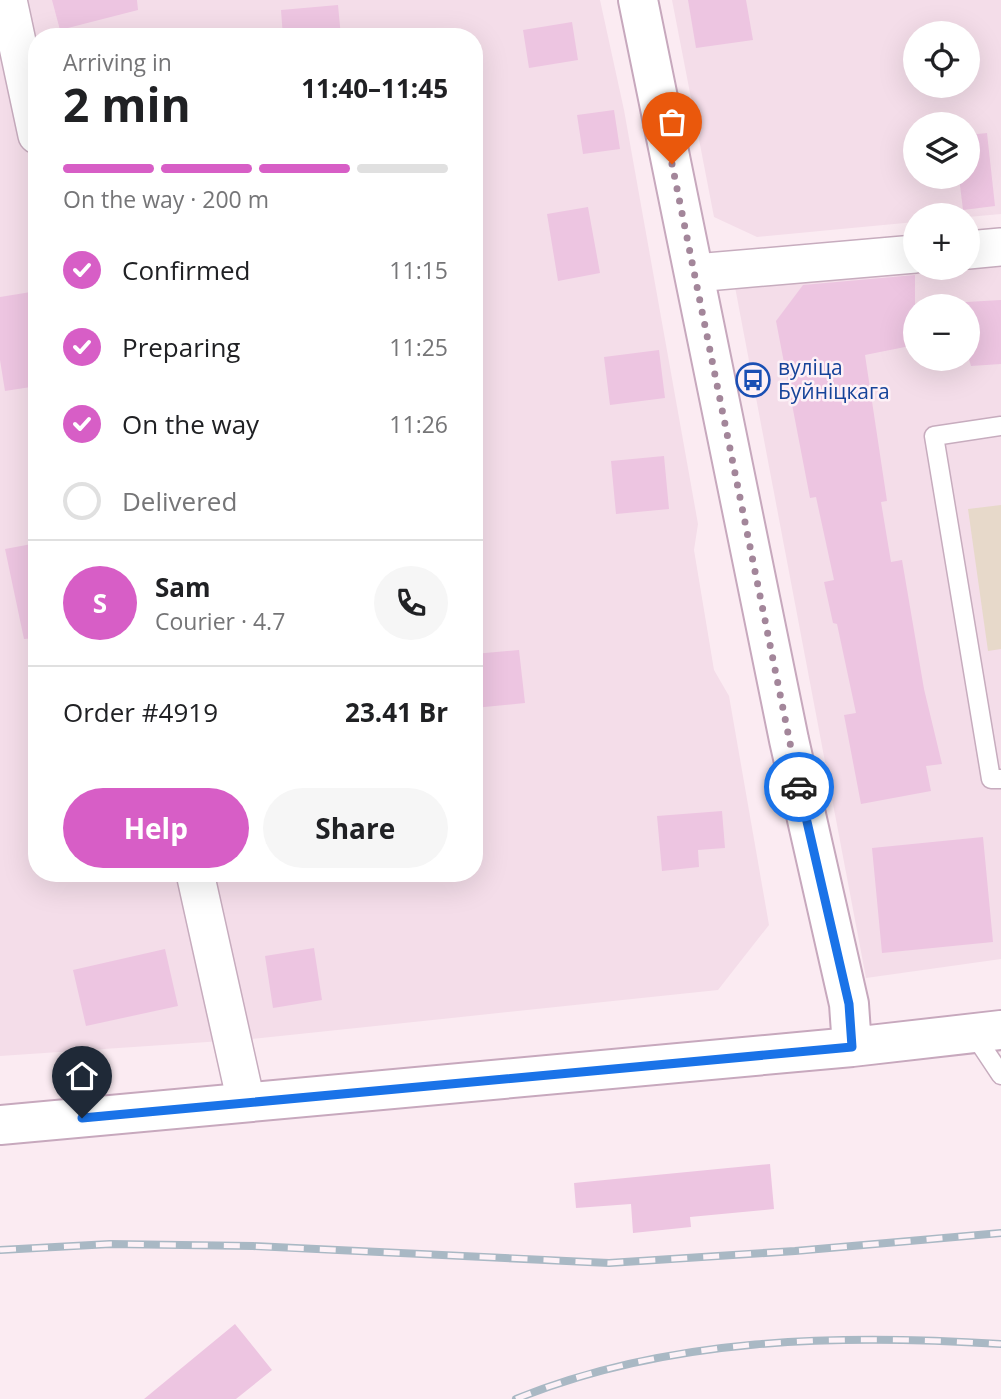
<!DOCTYPE html>
<meta charset="utf-8">
<style>
body{margin:0;font-family:"Open Sans",sans-serif;background:#f6f6f6;color:#202124;height:100vh;display:flex;flex-direction:column;font-size:26px;white-space:nowrap}
*{box-sizing:border-box;margin:0}
p{font-size:23px;color:#757577}
.icon{flex:none;width:38px;height:38px;fill:none;stroke:currentColor;stroke-width:2;stroke-linecap:round;stroke-linejoin:round}
.map{position:relative;flex:1;overflow:hidden}
.panel{position:absolute;left:28px;top:28px;width:455px;height:854px;display:flex;flex-direction:column;background:#fff;border-radius:28px;box-shadow:0 7px 28px #0002}
.panel>*{flex:none}
.buttons{position:absolute;left:903px;top:21px;display:grid;gap:14px}
.buttons a{display:grid;place-items:center;width:77px;height:77px;border-radius:50%;background:#fff;box-shadow:0 7px 28px #0002;font-size:35px}
.pin{position:absolute;display:grid;place-items:center;width:60px;height:60px;color:#fff;margin:-72px -30px;border-radius:50% 50% 50% 0;rotate:-45deg;box-shadow:0 0 7px #0007}
.pin .icon{rotate:45deg}
.courier{position:absolute;display:grid;place-items:center;width:70px;height:70px;margin:-35px;border:5px solid #1a73e8;border-radius:50%;background:#fff;color:#222;box-shadow:0 2px 9px #0007}
.overview em{font-style:normal;font-weight:700}
.overview div{display:flex;flex-direction:column-reverse}
.overview{display:flex;align-items:center;justify-content:space-between;height:119px;padding:0 35px}
h1{font-size:46px;font-weight:700;line-height:52px}
.bar{display:grid;grid-template-columns:repeat(4,1fr);gap:10px 7px;align-content:center;height:84px;padding:0 35px}
.bar i{height:9px;border-radius:5px;background:#e0e0e0}
.bar .current{background:#d75ec6}
.bar p{grid-column:span 4}
.line{display:flex;align-items:center;gap:18px;padding:0 35px;border-top:2px solid #e0e0e0}
.line div{flex:1}
.round{display:grid;place-items:center;flex:none;width:74px;height:74px;border-radius:37px;background:#f6f6f6}
ol{padding:0 35px;list-style:none}
li{display:flex;align-items:center;gap:21px;height:77px}
li p{margin-inline-start:auto}
li .icon{padding:7px;border-radius:50%;background:#d75ec6;color:#fff;stroke-width:4}
li:last-child{color:#757577}
li i{width:38px;height:38px;border:4px solid #e0e0e0;border-radius:50%}
.action{display:flex;gap:14px;margin-top:auto;padding:14px 35px}
.action a{flex:1;height:80px;border-radius:42px;background:#d75ec6;color:#fff;font-size:28px;font-weight:700;line-height:80px;text-align:center}
.action a+a{background:#f6f6f6;color:#202124}
.map>svg:first-child{display:block}
</style>
<div class="map">
<svg width="1001" height="1399" viewBox="0 0 1001 1399">
<rect width="100%" height="100%" fill="#fbebf2"/>
<path fill="#f4dde9" fill-rule="evenodd" d="M0 0H600L624 110 698 524 694 550 714 670 729 696 769 925 718 990 252 1039 0 1056ZM37 37H474V873H37Z
M672 0H1001V214L968 217 915 215V222L757 237 714 217ZM915 33H968V86H915ZM915 124H968V177H915Z
M1001 260V959L866 978 735 287 923 268H968ZM915 306H968V359H915Z"/>
<path fill="#e7d9ca" d="M1001 505V649L988 651 968 509Z"/>
<path fill="#edc5e1" d="M52 0H137L138 10 60 30Z
M688 0H746L753 40 696 48Z
M338 5 341 37H283L281 10Z
M572 22 578 60 529 68 523 30Z
M614 110 620 149 583 154 577 115Z
M987 133 995 206 963 210 959 177H944H968V135Z
M588 207 600 273 558 281 547 214Z
M915 275V345L865 355 887 501 881 502 891 562 902 560 924 689 942 764 926 766 931 791 861 804 844 715 856 713 837 624 833 623 824 582 834 580 816 497 810 498 776 321 803 285Z
M37 291V386L5 391 0 360V297Z
M1001 300V364L971 366 968 356V306H950L949 303Z
M659 350 665 398 610 405 604 357Z
M664 456 669 509 616 514 611 461Z
M37 543V638L24 639 5 549Z
M519 650 525 703 474 708V654Z
M722 811 725 848 698 850 699 867 662 871 657 816Z
M983 837 993 942 882 953 872 848Z
M314 948 322 1000 273 1008 265 956Z
M165 949 178 1006 86 1026 73 970Z
M770 1164 774 1209 690 1217 691 1227 633 1233 631 1204 576 1208 574 1183Z
M235 1324 272 1370 236 1399H144Z"/>
<g fill="none" stroke-linecap="round" stroke-linejoin="round">
<defs>
<path id="lane" d="M1001 426 934 436 991 779H1001
M973 1033 1001 1075"/>
<path id="street" d="M8 0 37 135
M968 250 1001 247
M695 273 915 254
M195 873 246 1102"/>
<path id="secondary" d="M638 0 789 740 849 1004 852 1047
M0 1125 852 1047 1001 1030"/>
</defs>
<use href="#lane" stroke="#c7acbe" stroke-width="21"/>
<use href="#street" stroke="#c7acbe" stroke-width="40"/>
<use href="#secondary" stroke="#c7a8bd" stroke-width="42"/>
<use href="#lane" stroke="#fff" stroke-width="18"/>
<use href="#street" stroke="#fff" stroke-width="37"/>
<use href="#secondary" stroke="#fff" stroke-width="38"/>
<defs>
<path id="rail" d="M0 1250 110 1244 253 1246 609 1263 795 1251 1001 1233
M516 1399C669 1337 839 1334 1001 1344"/>
</defs>
<use href="#rail" stroke="#a9b8c4" stroke-width="8"/>
<use href="#rail" stroke="#fdf1f7" stroke-width="5" stroke-dasharray="16" stroke-linecap="butt"/>
</g>
<g fill="none" stroke-linecap="round" stroke-linejoin="round">
<path stroke="#a3869a" stroke-width="7" stroke-dasharray="0 12.6" d="M672 164 799 787"/>
<path stroke="#1a73e8" stroke-width="9" d="M82 1118 852 1047 849 1004 799 787"/>
</g>
<defs>
<symbol id="bus-ring" viewBox="-11 -11 22 22"><circle r="9.5" fill="#fdf1f7" stroke="#1a4fb4" stroke-width="1.5"/><path d="M-5-6H5V4H4V6H2V4H-2V6H-4V4H-5ZM-3.5-4V0h7V-4ZM-3.5 1.2v1.5H-2V1.2ZM2 1.2v1.5H3.5V1.2Z" fill="#1a4fb4"/></symbol>
</defs>
<g fill-rule="evenodd">
<use href="#bus-ring" x="734" y="361" width="38" height="38"/>
</g>
<g text-anchor="middle" stroke-width="5" stroke-linejoin="round" paint-order="stroke">
<g font-size="21" fill="#164399" stroke="#fdf1f7" text-anchor="start">
<text x="778" y="375">вуліца<tspan x="778" dy="24">Буйніцкага</tspan></text>
</g>
</g>
</svg>
<div class="buttons">
<a><svg class="icon" aria-label="locate" viewBox="0 0 24 24"><circle cx="12" cy="12" r="6"/><path d="M12 2v4M12 18v4M2 12h4M18 12h4"/></svg></a>
<a><svg class="icon" aria-label="layers" viewBox="0 0 24 24"><path d="M12 4l9 5-9 5-9-5zM3 14l9 5 9-5"/></svg></a>
<a>+</a>
<a>−</a>
</div>
<div class="pin" style="left:672px;top:164px;background:#ea580c"><svg class="icon" aria-label="bag" viewBox="0 0 24 24"><path d="M5 8h14l-1 12H6zM9 8a3 3 0 0 1 6 0"/></svg></div>
<div class="pin" style="left:82px;top:1118px;background:#1f2937"><svg class="icon" aria-label="home" viewBox="0 0 24 24"><path d="M3 11l9-7 9 7M6 9v11h12V9"/></svg></div>
<div class="courier" style="left:799px;top:787px"><svg class="icon" aria-label="car" viewBox="0 0 24 24"><path d="M5 17H2v-5l4-1 3-4h7l3 4 3 1v5h-3M9 17h6M6 11h13"/><circle cx="7" cy="17" r="2"/><circle cx="17" cy="17" r="2"/></svg></div>
<section class="panel">
<div class="overview"><div><h1>2 min</h1><p>Arriving in</p></div><em>11:40–11:45</em></div>
<div class="bar"><i class="current"></i><i class="current"></i><i class="current"></i><i></i><p>On the way · 200 m</p></div>
<ol>
<li><svg class="icon" aria-label="check" viewBox="0 0 24 24"><path d="M5 12l5 5 9-10"/></svg>Confirmed<p>11:15</p></li>
<li><svg class="icon" aria-label="check" viewBox="0 0 24 24"><path d="M5 12l5 5 9-10"/></svg>Preparing<p>11:25</p></li>
<li><svg class="icon" aria-label="check" viewBox="0 0 24 24"><path d="M5 12l5 5 9-10"/></svg>On the way<p>11:26</p></li>
<li><i></i>Delivered</li>
</ol>
<div class="line" style="height:126px"><b class="round" style="background:#d75ec6;color:#fff">S</b><div><b>Sam</b><p>Courier · 4.7</p></div><a class="round"><svg class="icon" aria-label="phone" viewBox="0 0 24 24"><path d="M5 4h4l2 5-3 2q2 4 5 5l2-3 5 2v4C11 20 4 13 5 4z"/></svg></a></div>
<div class="line" style="height:91px"><div>Order #4919</div><b>23.41 Br</b></div>
<div class="action"><a>Help</a><a>Share</a></div>
</section>
</div>
